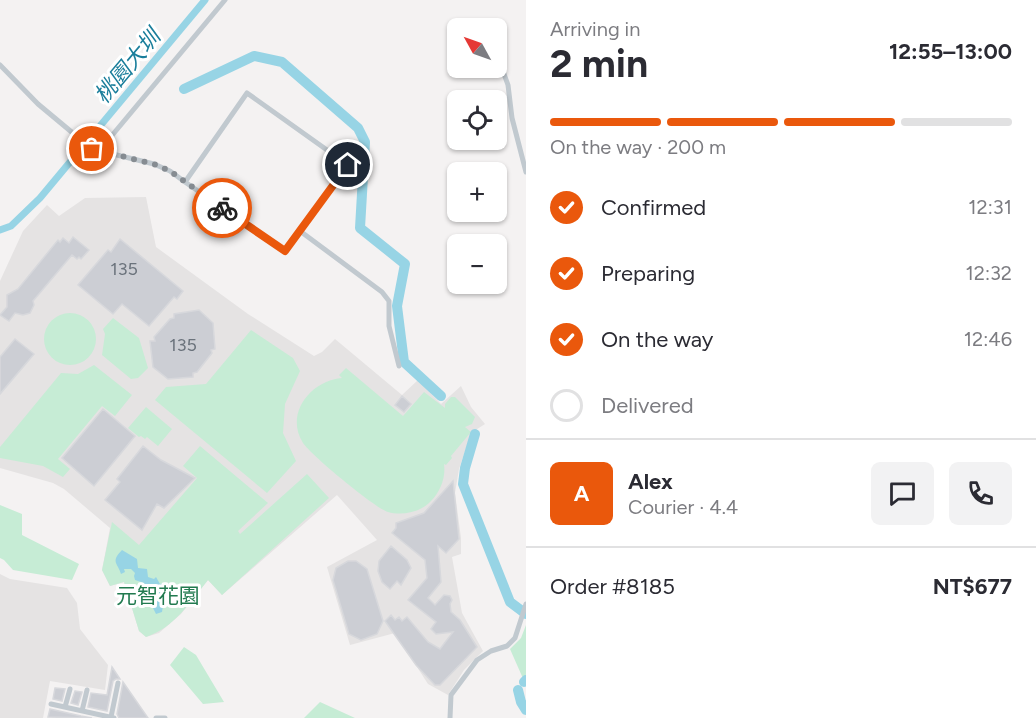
<!DOCTYPE html>
<meta charset="utf-8">
<style>
body{margin:0;font-family:Figtree,"Noto Sans TC",sans-serif;background:#f2f2f3;color:#2b2b33;height:100vh;display:flex;flex-direction:column;font-size:22px;white-space:nowrap}
*{box-sizing:border-box;margin:0}
p{font-size:20px;color:#7c7c81}
.icon{flex:none;width:33px;height:33px;fill:none;stroke:currentColor;stroke-width:2;stroke-linecap:round;stroke-linejoin:round}
.map{position:relative;flex:1;overflow:hidden}
.panel{display:flex;flex-direction:column;background:#fff;width:510px}
.panel>*{flex:none}
.needle{width:39px;rotate:310deg}
.buttons{position:absolute;left:447px;top:18px;display:grid;gap:12px}
.buttons a{display:grid;place-items:center;width:60px;height:60px;border-radius:9px;background:#fff;box-shadow:0 2px 4px #0004;font-size:30px}
.pin{position:absolute;display:grid;place-items:center;width:51px;height:51px;color:#fff;margin:-26px;border:3px solid #fff;border-radius:50%;box-shadow:0 2px 6px #0007}
.courier{position:absolute;display:grid;place-items:center;width:60px;height:60px;margin:-30px;border:4px solid #ea580c;border-radius:50%;background:#fff;color:#222;box-shadow:0 2px 8px #0007}
.overview em{font-style:normal;font-weight:700}
.overview div{display:flex;flex-direction:column-reverse}
.overview{display:flex;align-items:center;justify-content:space-between;height:102px;padding:0 24px}
h1{font-size:39px;font-weight:700;line-height:45px}
.bar{display:grid;grid-template-columns:repeat(4,1fr);gap:9px 6px;align-content:center;height:72px;padding:0 24px}
.bar i{height:8px;border-radius:4px;background:#e1e1e2}
.bar .on{background:#ea580c}
.bar p{grid-column:span 4}
.line{display:flex;align-items:center;gap:15px;padding:0 24px;border-top:2px solid #e1e1e2}
.line div{flex:1}
.round{display:grid;place-items:center;flex:none;width:63px;height:63px;border-radius:9px;background:#f2f2f3}
ol{padding:0 24px;list-style:none}
li{display:flex;align-items:center;gap:18px;height:66px}
li p{margin-inline-start:auto}
li .icon{padding:6px;border-radius:50%;background:#ea580c;color:#fff;stroke-width:4}
li:last-child{color:#7c7c81}
li i{width:33px;height:33px;border:3px solid #e1e1e2;border-radius:50%}
main{display:flex;flex:1;min-height:0}
.map>svg:first-child{display:block}
</style>
<main>
<div class="map">
<svg width="526" height="718" viewBox="0 0 526 718">
<rect width="100%" height="100%" fill="#f4f2f2"/>
<path fill="#e5e3e3" d="M146 197 156 247 248 314 314 356 322 352 335 339 402 395 418 380 441 404 461 386 471 407 485 424 471 433 459 469 455 493 461 538V554L452 557 462 613 483 651 464 670 448 695 428 684 395 633 350 645 327 567 377 540 337 495 222 595 208 580 181 614 159 633 146 637 139 631 124 582 110 586 102 570 110 528 64 489 53 483 0 468V281L23 231 47 205 59 216 85 198Z
M0 574 10 579 67 588 77 603 80 629 108 665 105 690 50 681 43 718H0Z"/>
<path fill="#c6ecd5" d="M44 339a26 26 0 1 1 52 0a26 26 0 1 1-52 0Z
M113 318 139 338 148 368 138 378 131 379 102 355 105 334 103 329Z
M251 330 293 358 300 371 285 404 283 433 296 461 267 493 155 400 166 387 206 384Z
M94 365 132 395 115 416 102 406 58 459 70 469 63 477 43 466 0 458V447L61 373 78 374Z
M346 368 403 416 424 392 445 408V404L451 397H455L475 417 472 424 465 427 471 432 451 456 452 458 446 465 444 464C446 478 440 492 431 501 421 512 403 516 388 512 375 508 312 456 303 443 284 413 312 380 342 378L339 375Z
M146 407 172 429 158 446 147 437 145 439 141 436 139 437 128 428Z
M200 446 268 503 238 531 240 534 307 474 329 498 222 595 208 580C190 602 174 628 146 637L139 631 124 582 110 586 102 570 112 522 139 545 197 478 183 466Z
M0 505 22 514V535L79 564 72 580 13 570 4 560 0 558Z
M526 625V682L525 683 510 649 521 638Z
M184 647 196 655 224 702 203 704 170 665Z
M320 702 355 718H304Z"/>
<path fill="#97d4e5" d="M122 550 137 559 138 568 147 569 148 577 154 579 156 577 160 584 167 583 174 586V589L168 596 171 599 163 606 162 612 156 614 152 606 155 602 157 592 145 587 144 583 135 580 134 576 135 573 131 569H124L125 572 121 574C118 563 110 562 122 550Z"/>
<g fill="none" stroke-linecap="round" stroke-linejoin="round">
<path stroke="#97d4e5" stroke-width="7" d="M0 230 11 226 40 198 205 0"/>
<path stroke="#97d4e5" stroke-width="10" d="M184 89 254 56 282 62 358 128 365 142 360 228 405 264 397 306 404 362 441 396
M475 434 465 468 463 484 510 602 526 614
M524 682 526 680
M518 690 521 702 526 710"/>
</g>
<path fill="#ccced4" stroke="#d7d8dc" stroke-width="1.5" d="M73 237 89 250 81 259 79 257 77 259 72 255 33 301 34 305 30 313 23 315 15 313 9 321 0 315 7 307V295L18 289 58 240 60 242 63 238 69 243Z
M120 239 183 291 177 299 174 297 149 326 122 304 113 314 78 285 108 250 111 252Z
M199 310 213 323 215 349 211 350 212 353 197 372 193 373V377L168 379 153 367 150 341H155L154 337 170 319 174 318V314Z
M15 339 34 354 0 394V357Z
M402 396 411 404 404 412 395 405Z
M103 409 135 436 94 486 62 458Z
M143 446 161 460 195 478 164 508 157 504 142 530 105 500 120 482 117 479Z
M453 481 459 539 446 553 438 546 441 582 428 598 435 605 444 595 450 596 452 600 450 604 451 612 460 620 477 647 440 685H435L416 665 385 621 391 615 395 620 399 617 402 621 407 617 428 642 440 649 453 632 436 634 431 629 436 622 408 600 427 578 425 560 392 533 396 528V523L424 513Z
M391 546 407 560 411 568 401 585 397 581 390 589 382 582 378 571 379 561Z
M348 561H356L367 569 383 621 377 634 361 640 349 634 333 580 336 568Z
M112 667 120 679H116L113 681 107 711 88 707 91 693 107 695Z
M123 682 148 718H119L117 714Z
M55 688 65 689 62 701 53 699Z
M75 691 82 692 78 705 71 703Z
M50 709 81 716 92 718 48 717Z"/>
<g fill="none" stroke-linecap="round" stroke-linejoin="round">
<path stroke="#c1c9cf" stroke-width="5" d="M489 22 491 28
M496 52 508 85 512 118 526 172
M0 65 38 104 92 149 154 164 170 171 185 182 285 251 348 165 247 93 185 182
M94 148 104 145 225 0
M300 231 382 292 389 301V326L399 366
M51 704 114 718
M65 707 70 689
M82 711 87 690
M111 717 118 683
M156 718H165
M450 718 451 695 477 660 491 651 507 646 515 638 526 604"/>
</g>
<g fill="none" stroke-linecap="round" stroke-linejoin="round">
<path stroke="#868c92" stroke-width="6" stroke-dasharray="0 10.8" d="M92 149 154 164 170 171 222 208"/>
<path stroke="#ea580c" stroke-width="8" d="M222 208 285 251 348 165"/>
</g>
<g text-anchor="middle" stroke-width="6" stroke-linejoin="round" paint-order="stroke">
<g font-size="18" fill="#6b737c">
<text x="124" y="275">135</text>
<text x="183" y="351">135</text>
</g>
<g font-size="21" fill="#217a4f" stroke="#fff">
<text x="158" y="603">元智花園</text>
</g>
<g font-size="22" font-style="italic" fill="#1a7e9b" stroke="#fff">
<text transform="translate(127 66) rotate(-50)" y="8">桃園大圳</text>
</g>
</g>
</svg>
<div class="buttons">
<a><svg class="needle" viewBox="-14 -14 28 28"><path d="M0-13l5 13h-10z" fill="#e53935"/><path d="M0 13l5-13h-10z" fill="#7c7c81"/></svg></a>
<a><svg class="icon" aria-label="locate" viewBox="0 0 24 24"><circle cx="12" cy="12" r="6"/><path d="M12 2v4M12 18v4M2 12h4M18 12h4"/></svg></a>
<a>+</a>
<a>−</a>
</div>
<div class="pin" style="left:92px;top:149px;background:#ea580c"><svg class="icon" aria-label="bag" viewBox="0 0 24 24"><path d="M5 8h14l-1 12H6zM9 8a3 3 0 0 1 6 0"/></svg></div>
<div class="pin" style="left:348px;top:165px;background:#1f2937"><svg class="icon" aria-label="home" viewBox="0 0 24 24"><path d="M3 11l9-7 9 7M6 9v11h12V9"/></svg></div>
<div class="courier" style="left:222px;top:208px"><svg class="icon" aria-label="bike" viewBox="0 0 24 24"><circle cx="6" cy="16" r="4"/><circle cx="18" cy="16" r="4"/><path d="M6 16l4-8h5l3 8M10 8l3 8H6M13 5h3"/></svg></div>
</div>
<section class="panel">
<div class="overview"><div><h1>2 min</h1><p>Arriving in</p></div><em>12:55–13:00</em></div>
<div class="bar"><i class="on"></i><i class="on"></i><i class="on"></i><i></i><p>On the way · 200 m</p></div>
<ol>
<li><svg class="icon" aria-label="check" viewBox="0 0 24 24"><path d="M5 12l5 5 9-10"/></svg>Confirmed<p>12:31</p></li>
<li><svg class="icon" aria-label="check" viewBox="0 0 24 24"><path d="M5 12l5 5 9-10"/></svg>Preparing<p>12:32</p></li>
<li><svg class="icon" aria-label="check" viewBox="0 0 24 24"><path d="M5 12l5 5 9-10"/></svg>On the way<p>12:46</p></li>
<li><i></i>Delivered</li>
</ol>
<div class="line" style="height:108px"><b class="round" style="background:#ea580c;color:#fff">A</b><div><b>Alex</b><p>Courier · 4.4</p></div><a class="round"><svg class="icon" aria-label="chat" viewBox="0 0 24 24"><path d="M4 5h16v11H9l-5 4z"/></svg></a><a class="round"><svg class="icon" aria-label="phone" viewBox="0 0 24 24"><path d="M5 4h4l2 5-3 2q2 4 5 5l2-3 5 2v4C11 20 4 13 5 4z"/></svg></a></div>
<div class="line" style="height:78px"><div>Order #8185</div><b>NT$677</b></div>
</section>
</main>
